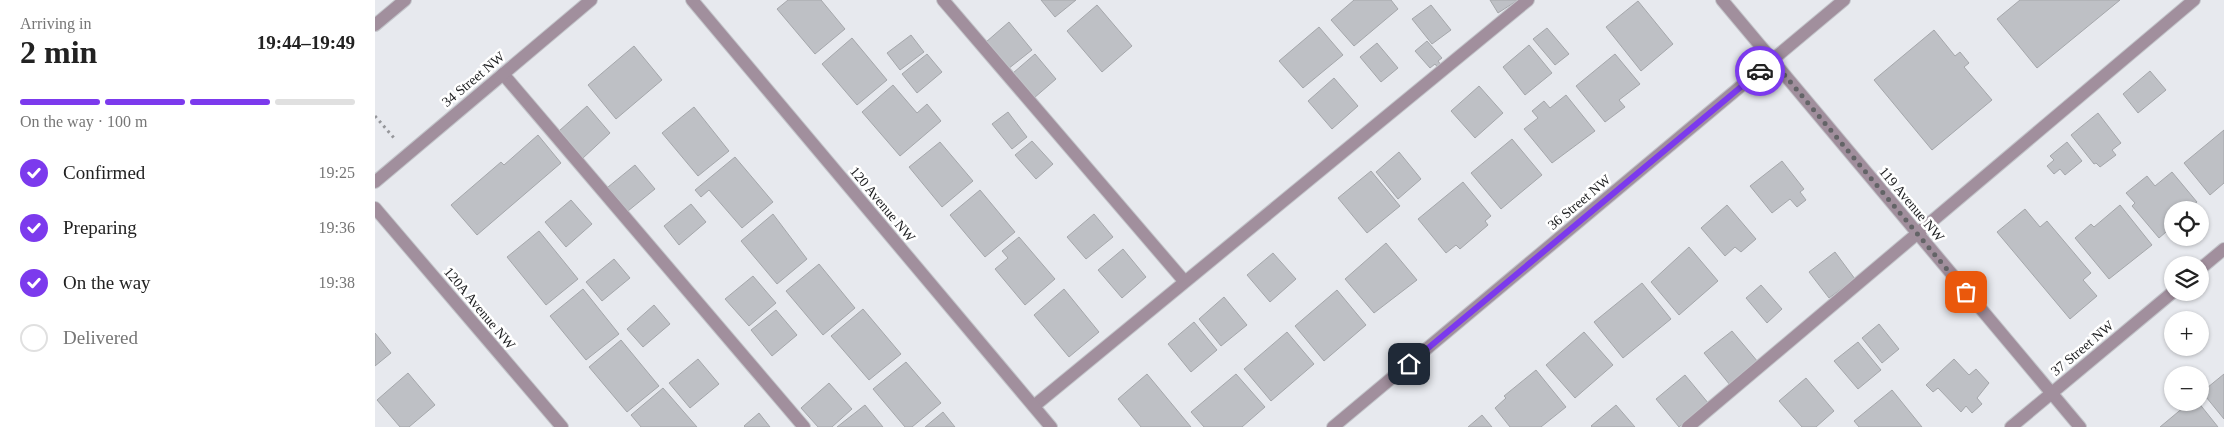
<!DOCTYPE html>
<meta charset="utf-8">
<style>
body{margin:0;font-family:Georgia,serif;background:#f6f6f6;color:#222;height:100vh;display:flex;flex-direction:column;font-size:19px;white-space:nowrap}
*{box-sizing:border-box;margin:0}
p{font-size:16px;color:#767676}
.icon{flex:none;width:28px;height:28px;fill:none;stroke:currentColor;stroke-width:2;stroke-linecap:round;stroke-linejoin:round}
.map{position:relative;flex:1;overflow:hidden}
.side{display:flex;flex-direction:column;background:#fff;width:375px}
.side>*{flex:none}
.fabs{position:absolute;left:1789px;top:201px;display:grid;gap:10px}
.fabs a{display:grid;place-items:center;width:45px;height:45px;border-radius:50%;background:#fff;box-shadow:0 1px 4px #0004;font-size:25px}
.pin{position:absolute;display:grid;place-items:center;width:42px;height:42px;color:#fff;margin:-21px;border-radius:10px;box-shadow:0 2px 8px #0006}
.courier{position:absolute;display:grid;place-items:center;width:50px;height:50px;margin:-25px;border:4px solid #7c3aed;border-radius:50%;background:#fff;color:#222;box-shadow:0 1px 6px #0007}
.headline em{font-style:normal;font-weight:800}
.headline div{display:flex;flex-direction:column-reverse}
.headline{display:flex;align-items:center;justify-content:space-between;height:85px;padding:0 20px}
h1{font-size:32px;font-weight:800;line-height:38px}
.bar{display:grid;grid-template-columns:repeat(4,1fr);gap:8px 5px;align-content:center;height:60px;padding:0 20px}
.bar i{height:6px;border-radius:4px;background:#e0e0e0}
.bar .on{background:#7c3aed}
.bar p{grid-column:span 4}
ol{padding:0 20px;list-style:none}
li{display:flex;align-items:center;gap:15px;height:55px}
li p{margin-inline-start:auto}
li .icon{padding:5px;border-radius:50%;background:#7c3aed;color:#fff;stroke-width:4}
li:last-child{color:#767676}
li i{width:28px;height:28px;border:2px solid #e0e0e0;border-radius:50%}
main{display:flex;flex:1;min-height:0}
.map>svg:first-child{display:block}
</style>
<main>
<section class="side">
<div class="headline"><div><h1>2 min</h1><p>Arriving in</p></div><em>19:44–19:49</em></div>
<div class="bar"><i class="on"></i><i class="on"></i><i class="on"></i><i></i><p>On the way · 100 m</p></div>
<ol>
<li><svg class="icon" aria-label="check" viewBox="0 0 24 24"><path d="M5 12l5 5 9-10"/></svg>Confirmed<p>19:25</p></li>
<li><svg class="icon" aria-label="check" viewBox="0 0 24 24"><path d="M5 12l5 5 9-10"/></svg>Preparing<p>19:36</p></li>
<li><svg class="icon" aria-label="check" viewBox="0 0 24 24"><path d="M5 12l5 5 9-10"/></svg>On the way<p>19:38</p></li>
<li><i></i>Delivered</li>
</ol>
</section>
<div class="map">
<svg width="1849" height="427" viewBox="0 0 1849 427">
<rect width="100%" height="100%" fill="#e7e9ee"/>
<path fill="#bec0c5" stroke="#a5a7ab" d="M413 0H446L470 29 440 54 402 9Z
M666 0H701L680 17Z
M979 0H1016L1023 9 979 46 956 20Z
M1115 0H1143L1123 13Z
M1645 0H1745L1662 68 1622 19Z
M1263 1 1298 44 1266 71 1231 27Z
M722 5 757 46 727 72 692 31Z
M1056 5 1076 30 1057 44 1037 19Z
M634 22 657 50 633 69 611 42Z
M944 27 968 55 928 88 904 61Z
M1172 28 1194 54 1180 65 1158 39Z
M1559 30 1580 56 1585 52 1594 63 1589 67 1617 100 1557 150 1499 80Z
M536 35 549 52 525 70 512 53Z
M477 38 512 80 482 105 447 64Z
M1052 41 1067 58 1063 61 1067 66 1064 69 1060 64 1055 68 1040 51Z
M1002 43 1023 68 1006 82 985 57Z
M1154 45 1177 73 1150 95 1128 67Z
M259 46 287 80 241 119 213 85Z
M552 54 567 72 542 93 527 74Z
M660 54 681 79 659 98 638 73Z
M1240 54 1265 84 1244 100 1250 107 1230 122 1201 86Z
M1775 71 1791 90 1763 113 1748 94Z
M959 78 983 106 957 129 933 101Z
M518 85 542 113 552 104 566 121 525 156 487 112Z
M1104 86 1128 113 1100 138 1076 111Z
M1191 95 1220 131 1177 163 1149 129 1163 118 1157 111 1169 101 1175 108Z
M212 106 235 133 208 158 184 131Z
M319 107 354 151 323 176 287 133Z
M633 112 652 137 637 149 617 124Z
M1723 113 1746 143 1737 150 1741 155 1725 167 1721 163 1719 164 1696 135Z
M1849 130V183L1835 195 1809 163Z
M163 135 186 163 102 235 76 205 126 162 129 165Z
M1137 139 1167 175 1126 209 1096 173Z
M657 141 678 164 661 179 640 155Z
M565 142 598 181 567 207 534 167Z
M1692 142 1707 161 1690 175 1685 169 1679 174 1672 166 1679 160 1675 156Z
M1024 152 1046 179 1023 199 1001 172Z
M360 157 398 202 367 228 334 190 326 197 320 190Z
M1407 161 1429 189 1425 192 1431 200 1422 207 1415 199 1397 213 1375 186Z
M260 165 280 189 253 211 233 187Z
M996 171 1025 206 992 233 963 198Z
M1797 172 1822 202 1812 210H1798V226L1784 238 1757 206 1760 203 1751 193 1772 176 1780 186Z
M1088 182 1116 216 1110 221 1113 225 1085 249 1081 245 1071 253 1043 219Z
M605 190 640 232 610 257 575 215Z
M196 200 217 224 191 247 170 222Z
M316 204 331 222 304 245 289 226Z
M1352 205 1381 239 1366 252 1360 247 1350 256 1326 228Z
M1745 205 1777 245 1734 279 1700 238 1716 224 1719 227Z
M1650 209 1665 227 1672 221 1716 273 1708 280 1722 296 1695 319 1622 232Z
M398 214 432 259 402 284 366 241Z
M719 214 738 237 711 259 692 237Z
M164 231 203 279 171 305 132 257Z
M644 237 680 279 650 305 620 269 633 258 627 251Z
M1011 243 1042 280 999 313 970 279Z
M1314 247 1343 281 1304 315 1276 282Z
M748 249 771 277 747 298 723 270Z
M1460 252 1480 279 1454 298 1434 272Z
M898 253 921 279 895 302 872 275Z
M239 259 255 278 227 301 211 282Z
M444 264 480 308 448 335 411 291Z
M378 276 401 303 374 326 350 299Z
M1267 283 1296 319 1248 358 1219 322Z
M1386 285 1407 309 1392 323 1371 298Z
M208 289 244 334 211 360 175 316Z
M689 289 724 332 694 357 659 315Z
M962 290 991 325 949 361 920 326Z
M849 297 872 325 846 346 824 319Z
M279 305 295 324 268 347 252 329Z
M488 309 526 354 494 380 456 336Z
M401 310 422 335 397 356 376 330Z
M819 322 842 350 816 372 793 344Z
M1504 324 1524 349 1507 363 1487 338Z
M1357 331 1383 362 1355 385 1329 353Z
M912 332 939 364 896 401 869 369Z
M1209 332 1238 365 1200 398 1171 365Z
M0 333 16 353 0 366Z
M246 340 284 386 252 412 214 367Z
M1483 342 1506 370 1483 389 1459 361Z
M323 359 344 384 315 408 294 383Z
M1579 359 1594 375 1601 369 1614 383 1602 398 1607 404 1597 413 1591 406 1586 412 1563 388 1558 392 1551 385Z
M531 362 566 403 537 427H530L498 389Z
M1161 370 1191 407 1166 427H1135L1120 408 1131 398 1129 396Z
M33 373 60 405 34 427H25L2 400Z
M772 374 816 427H766L743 399Z
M861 374 890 407 867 427H829L816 412Z
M1849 374V419L1827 392Z
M1310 375 1334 404 1304 427 1281 399Z
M1431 378 1459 411 1441 427H1427L1404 401Z
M454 383 477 409 457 427H443L426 408Z
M288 388 322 427H266L256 415Z
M1517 390 1547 427H1484L1479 421Z
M1815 402H1823L1843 427H1785Z
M490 405 508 427H462Z
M1241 405 1260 427H1217L1216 426Z
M568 412 580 427H550Z
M384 413 395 427H370L369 426Z
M1107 415 1117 427H1093Z"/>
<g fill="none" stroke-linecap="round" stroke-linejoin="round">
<defs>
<path id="service" d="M568 0 810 282
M128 74 429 427
M659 406 1153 0
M1313 427 1819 0"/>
<path id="minor" d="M317 0 676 427
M1347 0 1705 427
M0 182 216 0
M0 208 187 427
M1825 269 1849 249
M958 427 1469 0
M1636 427 1798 292"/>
<path id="tertiary" d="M0 25 30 0"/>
</defs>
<use href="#service" stroke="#c2c4c9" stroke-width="14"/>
<use href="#minor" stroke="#c2c4c9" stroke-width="14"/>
<use href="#tertiary" stroke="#c2c4c9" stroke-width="14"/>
<path stroke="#95969a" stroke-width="3" stroke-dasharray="2.5 4" stroke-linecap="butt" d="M0 116 19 138"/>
<use href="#service" stroke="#a18f9d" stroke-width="12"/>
<use href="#minor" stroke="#a18f9d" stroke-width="12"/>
<use href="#tertiary" stroke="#a18f9d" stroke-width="12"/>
</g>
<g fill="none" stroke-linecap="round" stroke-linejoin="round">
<path stroke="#636467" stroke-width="5" stroke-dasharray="0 9" d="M1385 71 1397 60 1591 292"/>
<path stroke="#7c3aed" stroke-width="6" d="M1034 364 1385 71"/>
</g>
<g text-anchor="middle" stroke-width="5" stroke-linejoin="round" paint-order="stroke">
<g font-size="14" fill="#1c1d1f" stroke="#fff">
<text transform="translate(98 79) rotate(-40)" y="5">34 Street NW</text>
<text transform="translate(1204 202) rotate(-40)" y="5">36 Street NW</text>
<text transform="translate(508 204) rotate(50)" y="5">120 Avenue NW</text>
<text transform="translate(1537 204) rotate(50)" y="5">119 Avenue NW</text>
<text transform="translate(105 308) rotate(50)" y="5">120A Avenue NW</text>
<text transform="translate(1707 348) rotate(-40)" y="5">37 Street NW</text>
</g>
</g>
</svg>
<div class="fabs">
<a><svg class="icon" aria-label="locate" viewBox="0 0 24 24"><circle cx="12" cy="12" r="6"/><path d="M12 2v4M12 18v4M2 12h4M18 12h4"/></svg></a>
<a><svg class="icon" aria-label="layers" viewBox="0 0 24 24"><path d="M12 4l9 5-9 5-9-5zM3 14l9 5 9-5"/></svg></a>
<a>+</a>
<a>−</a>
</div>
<div class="pin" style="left:1591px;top:292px;background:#ea580c"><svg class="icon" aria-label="bag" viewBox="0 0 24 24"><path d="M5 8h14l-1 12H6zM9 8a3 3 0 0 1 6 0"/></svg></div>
<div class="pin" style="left:1034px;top:364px;background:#1f2937"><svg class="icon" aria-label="home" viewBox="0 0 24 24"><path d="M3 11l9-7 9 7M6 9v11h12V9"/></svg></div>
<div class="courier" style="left:1385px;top:71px"><svg class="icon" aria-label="car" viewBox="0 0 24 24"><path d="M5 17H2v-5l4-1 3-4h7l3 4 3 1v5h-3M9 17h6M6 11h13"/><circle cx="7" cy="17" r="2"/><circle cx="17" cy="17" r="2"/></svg></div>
</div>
</main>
